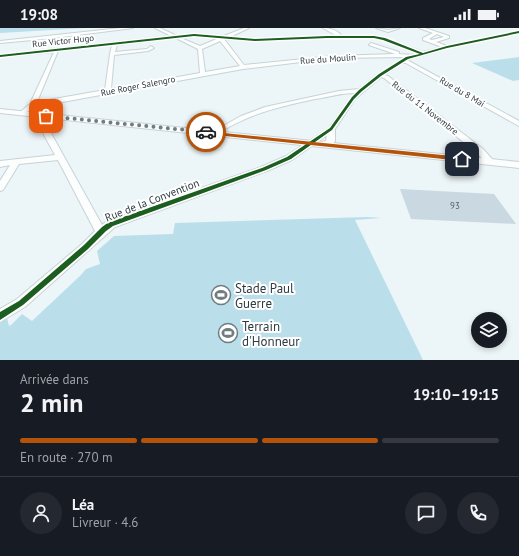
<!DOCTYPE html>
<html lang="fr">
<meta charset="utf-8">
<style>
body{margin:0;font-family:"PT Sans",sans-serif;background:#242831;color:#f1f3f6;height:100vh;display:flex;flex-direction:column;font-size:15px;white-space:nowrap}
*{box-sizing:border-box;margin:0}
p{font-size:13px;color:#9ea1a6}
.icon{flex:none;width:22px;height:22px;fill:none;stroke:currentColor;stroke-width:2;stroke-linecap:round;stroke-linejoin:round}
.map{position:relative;height:332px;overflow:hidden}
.panel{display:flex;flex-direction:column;background:#171b24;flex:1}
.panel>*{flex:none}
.buttons{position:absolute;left:471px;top:284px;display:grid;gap:8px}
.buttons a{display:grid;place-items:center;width:36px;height:36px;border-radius:50%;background:#171b24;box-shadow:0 2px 6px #0003;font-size:20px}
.pin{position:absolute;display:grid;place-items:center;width:34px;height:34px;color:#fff;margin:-17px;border-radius:8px;box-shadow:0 2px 6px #0006}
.courier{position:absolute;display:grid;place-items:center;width:40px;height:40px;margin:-20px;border:3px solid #b45309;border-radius:50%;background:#fff;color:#222;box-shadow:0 1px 5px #0007}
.headline em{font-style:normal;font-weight:600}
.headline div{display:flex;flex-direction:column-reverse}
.headline{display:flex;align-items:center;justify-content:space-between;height:68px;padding:0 20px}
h1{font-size:26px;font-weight:600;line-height:30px}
.bar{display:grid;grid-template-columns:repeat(4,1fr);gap:6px 4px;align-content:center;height:48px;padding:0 20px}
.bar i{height:5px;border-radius:3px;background:#363941}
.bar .current{background:#b45309}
.bar p{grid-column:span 4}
.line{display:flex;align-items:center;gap:10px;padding:0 20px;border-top:1px solid #363941}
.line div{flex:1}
.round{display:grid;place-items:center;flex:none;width:42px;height:42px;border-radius:21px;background:#242831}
.status{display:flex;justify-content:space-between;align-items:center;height:28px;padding:0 20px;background:#171b24;direction:ltr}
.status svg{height:11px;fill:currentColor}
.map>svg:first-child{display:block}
</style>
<div class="status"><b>19:08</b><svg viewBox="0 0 49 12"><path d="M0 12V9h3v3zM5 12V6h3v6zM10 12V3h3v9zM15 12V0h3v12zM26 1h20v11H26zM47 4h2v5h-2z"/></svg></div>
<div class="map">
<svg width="519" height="332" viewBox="0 0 519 332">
<rect width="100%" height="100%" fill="#ecf5f7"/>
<path fill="#badfeb" d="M0 0H85L0 5Z
M519 29V52L513 53 472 35Z
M367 189 381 190 355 192 423 332H0V295L7 290 9 298 11 297 22 286 32 293 81 247 86 241 100 236 97 223 114 208 173 206 175 195Z"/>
<path fill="#cad8e1" d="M400 161 494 166 516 196 411 191Z"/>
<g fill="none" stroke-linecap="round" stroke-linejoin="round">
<defs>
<path id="minor" d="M121 0H133L54 10 0 15V13Z
M155 0H160L177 8 194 6 224 8 244 0H249L230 9 255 11 337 8 323 0C330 0 337 2 342 8H374L384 10 423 24 442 19 423 12V10L433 5 419 0H425L449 8V10L436 14 447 18 519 3V5L448 20 407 32 519 93V98L404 34 384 47 388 48 483 121 493 132 494 134 493 136H487L477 125 384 50 381 49 355 71 335 101V113L332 117 320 119 316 117 317 115 326 113 327 107 292 132 267 143 115 199 25 279 0 294V281L17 271 82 216 95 203 58 132 19 136 3 162 0 163V153L10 137 0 139V133L55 127 44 107 40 92 47 85 52 86 46 92 52 107 102 197 107 193 261 139 286 128 329 100 355 65C341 65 329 69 315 71 282 78 252 85 222 103L220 104 216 102 241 88 265 79 339 63 359 61 378 46 406 29 334 30 243 41 35 79 24 86 19 85 30 76 54 24 0 29V27L171 8ZM437 6 444 9 432 12 429 11ZM194 8 219 10 200 18 181 10ZM176 10 198 21 200 45 111 61 114 27 148 23 154 20 151 18 147 21 115 24 117 17ZM327 10H374L383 12 418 26 413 27 399 26V24L371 15 369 17 395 26 334 28 244 37 224 11 255 13ZM220 13 240 38 205 44 202 21ZM112 17 110 26 105 62 37 74 58 23Z
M376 0 388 2 400 0 388 4Z"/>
<path id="major" d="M0 81 519 134V140L0 85Z"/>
</defs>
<use href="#minor" stroke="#c8d3d6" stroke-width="2"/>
<use href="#major" stroke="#c8d3d6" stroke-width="2"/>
<use href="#minor" fill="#fcfefe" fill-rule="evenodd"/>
<use href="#major" fill="#fcfefe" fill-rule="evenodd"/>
<defs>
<path id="cycleway" d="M519 3V5L447 20 408 31 381 48 361 64 354 71 332 102 291 131 266 142 113 198 106 203 88 221 23 277 0 292V284L19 273 84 217 102 199 109 194 262 140 287 129 330 100 352 69 359 62 379 46 406 29 420 26 383 12 374 10H327L255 13 194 8 0 29V27L194 6 255 11 327 8H374L385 10 423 25 447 18Z"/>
</defs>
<use href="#cycleway" stroke="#fff" stroke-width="3"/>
<use href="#cycleway" fill="#1b5e20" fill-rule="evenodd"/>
</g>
<path fill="#b45309" d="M204 103 462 129 465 131 462 133 206 106 204 105Z"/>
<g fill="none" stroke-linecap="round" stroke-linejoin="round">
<path stroke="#707d81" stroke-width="4" stroke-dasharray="0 7.2" d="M46 88 206 104"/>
</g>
<defs>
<symbol id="stadium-ring" viewBox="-11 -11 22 22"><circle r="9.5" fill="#fff" stroke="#707d81" stroke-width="1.5"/><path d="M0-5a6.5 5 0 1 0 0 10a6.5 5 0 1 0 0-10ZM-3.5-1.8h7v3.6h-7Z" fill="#707d81"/></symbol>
</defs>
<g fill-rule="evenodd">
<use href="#stadium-ring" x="210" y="256" width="22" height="22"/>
<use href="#stadium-ring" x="217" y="294" width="22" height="22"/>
</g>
<g text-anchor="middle" stroke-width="4" stroke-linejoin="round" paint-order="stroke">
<g font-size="9" fill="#2e3c42" stroke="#fff">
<text transform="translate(63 13) rotate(-6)" y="3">Rue Victor Hugo</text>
<text transform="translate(328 31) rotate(-4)" y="3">Rue du Moulin</text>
<text transform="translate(138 58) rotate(-11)" y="3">Rue Roger Salengro</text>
<text transform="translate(462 64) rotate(30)" y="3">Rue du 8 Mai</text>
<text transform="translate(425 80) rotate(38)" y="3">Rue du 11 Novembre</text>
</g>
<g font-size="9" fill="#55636a">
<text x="455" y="181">93</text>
</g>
<g font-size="11" fill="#2e3c42" stroke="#fff">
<text transform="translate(152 172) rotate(-21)" y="4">Rue de la Convention</text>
</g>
<g font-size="13" fill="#2e3c42" stroke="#fff" text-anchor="start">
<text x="235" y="265">Stade Paul<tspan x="235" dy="15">Guerre</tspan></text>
<text x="242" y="303">Terrain<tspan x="242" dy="15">d'Honneur</tspan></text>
</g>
</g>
</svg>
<div class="buttons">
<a><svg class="icon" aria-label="layers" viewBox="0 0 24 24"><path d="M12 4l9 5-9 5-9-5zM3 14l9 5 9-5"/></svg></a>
</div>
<div class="pin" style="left:46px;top:88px;background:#ea580c"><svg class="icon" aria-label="bag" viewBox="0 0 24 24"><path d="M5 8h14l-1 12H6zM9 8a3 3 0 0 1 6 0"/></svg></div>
<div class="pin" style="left:462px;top:131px;background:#1f2937"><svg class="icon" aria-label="home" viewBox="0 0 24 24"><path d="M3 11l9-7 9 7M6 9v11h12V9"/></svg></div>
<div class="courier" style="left:206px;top:104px"><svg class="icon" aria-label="car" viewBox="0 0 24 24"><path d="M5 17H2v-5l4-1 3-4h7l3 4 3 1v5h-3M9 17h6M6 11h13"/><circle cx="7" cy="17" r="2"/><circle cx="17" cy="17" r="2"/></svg></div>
</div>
<section class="panel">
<div class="headline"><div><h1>2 min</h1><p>Arrivée dans</p></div><em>19:10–19:15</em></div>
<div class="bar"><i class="current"></i><i class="current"></i><i class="current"></i><i></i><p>En route · 270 m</p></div>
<div class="line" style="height:72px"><a class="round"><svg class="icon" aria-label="person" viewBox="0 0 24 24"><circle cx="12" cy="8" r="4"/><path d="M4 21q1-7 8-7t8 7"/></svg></a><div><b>Léa</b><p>Livreur · 4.6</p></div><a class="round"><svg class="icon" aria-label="chat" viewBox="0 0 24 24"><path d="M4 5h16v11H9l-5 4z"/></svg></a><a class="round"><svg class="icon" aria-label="phone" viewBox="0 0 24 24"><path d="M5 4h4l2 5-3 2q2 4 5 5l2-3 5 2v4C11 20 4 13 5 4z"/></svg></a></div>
</section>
